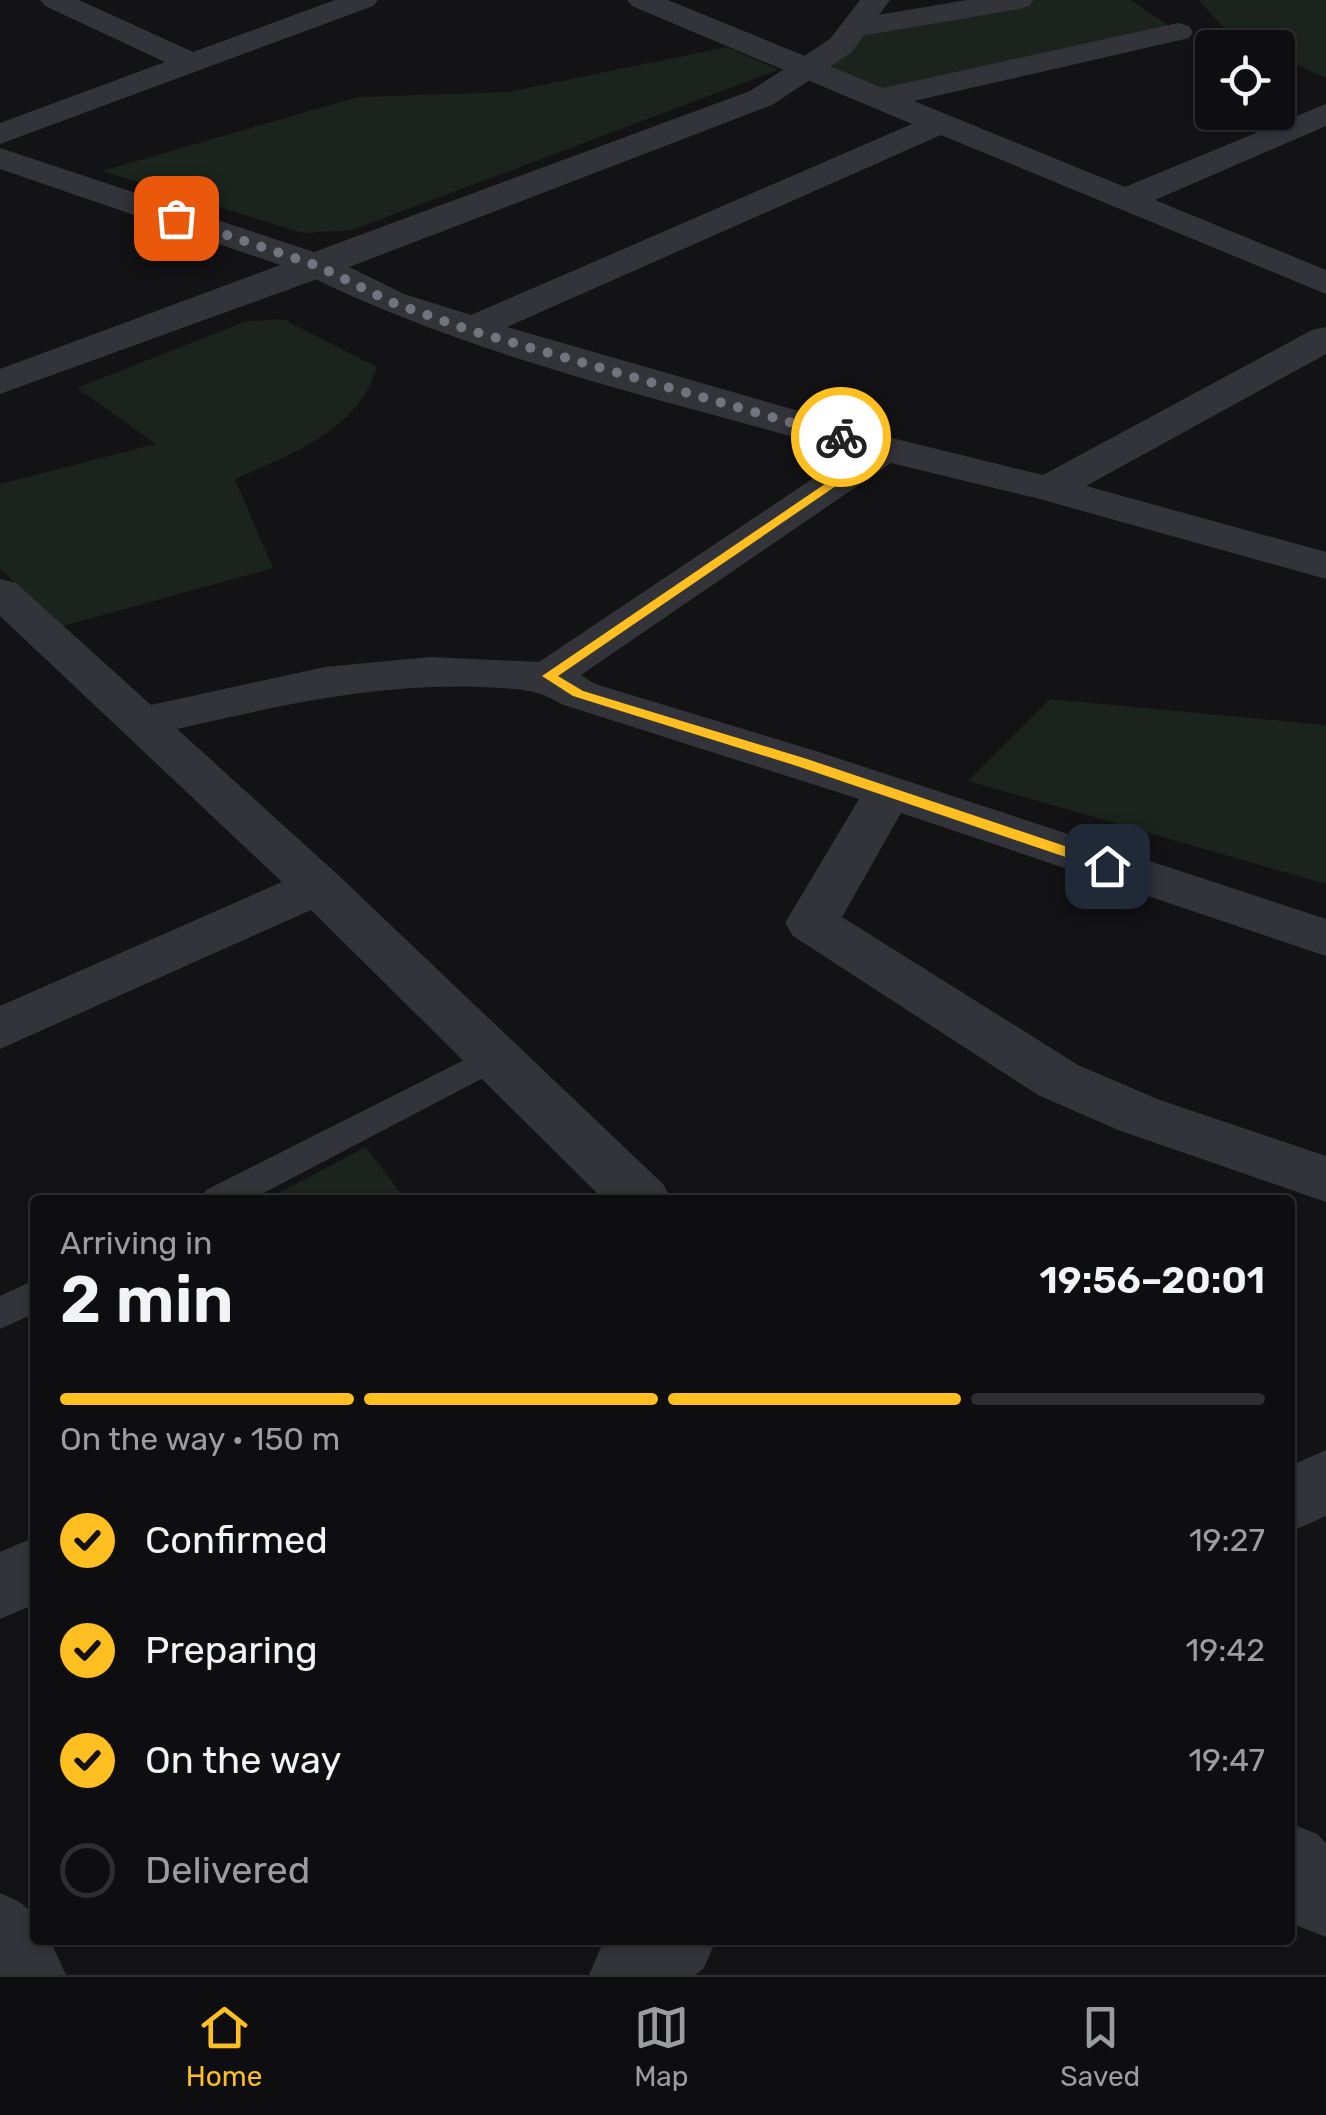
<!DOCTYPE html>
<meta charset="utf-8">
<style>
body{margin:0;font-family:Rubik,sans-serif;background:#1c1c1e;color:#f1f3f6;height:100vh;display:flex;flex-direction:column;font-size:38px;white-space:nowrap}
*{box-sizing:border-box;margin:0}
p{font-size:32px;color:#9b9c9f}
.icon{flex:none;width:55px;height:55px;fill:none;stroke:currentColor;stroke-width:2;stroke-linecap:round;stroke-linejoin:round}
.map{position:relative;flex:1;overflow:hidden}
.details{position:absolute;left:30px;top:1195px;width:1265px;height:750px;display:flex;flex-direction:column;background:#0e0e10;border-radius:10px;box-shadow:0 2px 8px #0004,0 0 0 2px #2e2e30}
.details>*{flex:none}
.fabs{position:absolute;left:1195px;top:30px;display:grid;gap:20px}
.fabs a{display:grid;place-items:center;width:100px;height:100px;border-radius:10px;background:#0e0e10;box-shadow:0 2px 8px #0004,0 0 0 2px #2e2e30;font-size:50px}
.pin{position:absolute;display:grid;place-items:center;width:85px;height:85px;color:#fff;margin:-42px;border-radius:20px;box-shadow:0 5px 15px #0006}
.courier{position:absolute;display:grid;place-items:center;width:100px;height:100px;margin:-50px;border:8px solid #ffbf20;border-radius:50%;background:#fff;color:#222;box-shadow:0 2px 12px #0007}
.summary em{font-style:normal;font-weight:600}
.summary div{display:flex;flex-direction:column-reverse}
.summary{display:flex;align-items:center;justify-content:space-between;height:170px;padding:0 30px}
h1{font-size:65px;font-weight:600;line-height:75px}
.bar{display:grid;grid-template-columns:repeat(4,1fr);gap:15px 10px;align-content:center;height:120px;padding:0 30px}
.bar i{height:12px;border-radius:8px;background:#2e2e30}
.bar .on{background:#ffbf20}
.bar p{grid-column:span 4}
ol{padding:0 30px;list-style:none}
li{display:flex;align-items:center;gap:30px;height:110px}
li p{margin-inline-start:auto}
li .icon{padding:10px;border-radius:50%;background:#ffbf20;color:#111;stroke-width:4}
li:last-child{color:#9b9c9f}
li i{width:55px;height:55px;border:5px solid #2e2e30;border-radius:50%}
.menu{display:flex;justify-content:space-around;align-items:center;height:140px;border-top:2px solid #2e2e30;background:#0e0e10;font-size:28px;color:#9b9c9f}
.menu a{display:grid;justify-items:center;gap:5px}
.menu .on{color:#ffbf20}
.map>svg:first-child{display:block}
</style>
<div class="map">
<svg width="1326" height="1975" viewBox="0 0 1326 1975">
<rect width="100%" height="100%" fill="#131315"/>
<path fill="#1a231c" d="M1019 0H1131L1178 32 879 99 809 71 860 27Z
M1199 0H1326V78L1278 56V48C1240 48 1221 27 1199 0Z
M727 47 778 70 352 230 303 233 102 171 358 97 508 92Z
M283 319 377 367C358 431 291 454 235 479L273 568 63 626 0 569V484L156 444 77 388 244 322Z
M1050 699 1326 725V884L968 781Z
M366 1147 406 1200H265Z"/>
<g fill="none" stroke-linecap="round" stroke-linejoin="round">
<path fill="#33343a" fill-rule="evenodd" d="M494 1045 506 1048 511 1057 506 1066 250 1200H201L206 1190Z
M35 1280V1313L0 1329V1296Z"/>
<path fill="#33343a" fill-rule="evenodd" d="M40 0H79L193 52 335 0H378L373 6 0 144V123L165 62 45 6Z
M627 0H668L883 88 1178 23 1189 26 1193 32 1189 38 914 101 1125 187 1326 104V126L1155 200 1326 270V294L941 135 507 327 896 439 1043 475 1312 330 1326 327V354L1086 486 1326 552V579L1036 498 891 463 581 675 595 684 819 752 1326 919V956L901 813 842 917 1078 1065 1160 1100 1326 1156V1202L1118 1130 1038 1095 793 936 785 923 859 799 561 704C535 687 512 689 481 687 376 683 278 706 177 729L337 874 663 1184 672 1200H604L311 910 0 1049V1006L282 882 0 616V579L16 583 151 705 325 667 430 657 539 662 851 453C667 400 476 359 305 274L300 266 305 258 318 255 331 258 404 294 471 315 912 124 632 6Z
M967 0H1034L1029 6 1019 9 860 36 849 33 845 27 849 21 860 18Z
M1326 1450V1516L1290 1532V1466Z
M35 1537V1604L0 1619V1552Z
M1290 1823 1317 1834 1326 1843V1937L1298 1926 1290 1917Z
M0 1893C28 1905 35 1909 35 1940H50L66 1975H0Z
M609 1940H716L704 1968 695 1975H589L601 1947Z"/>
<path fill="#33343a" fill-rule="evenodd" d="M860 0H890L852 52 772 105 331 274 0 394V369L280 265 0 169V148L314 252 750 91 830 39Z"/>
</g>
<path fill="#ffbf20" d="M841 434 890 449 558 676 583 691 807 759 1112 862V869H1101L797 766 573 696 542 676 875 450 837 440Z"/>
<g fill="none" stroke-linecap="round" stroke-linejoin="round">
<path stroke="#71747e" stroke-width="10" stroke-dasharray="0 18" d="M176 218 318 266 391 302 469 330 841 437"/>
</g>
</svg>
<div class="fabs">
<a><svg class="icon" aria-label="locate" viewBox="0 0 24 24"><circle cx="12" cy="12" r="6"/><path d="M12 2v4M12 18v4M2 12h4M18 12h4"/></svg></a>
</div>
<div class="pin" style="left:176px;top:218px;background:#ea580c"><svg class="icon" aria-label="bag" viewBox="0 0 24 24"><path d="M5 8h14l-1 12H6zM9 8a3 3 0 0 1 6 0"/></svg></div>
<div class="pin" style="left:1107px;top:866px;background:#1f2937"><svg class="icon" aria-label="home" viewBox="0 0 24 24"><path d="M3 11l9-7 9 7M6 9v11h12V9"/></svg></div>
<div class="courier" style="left:841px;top:437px"><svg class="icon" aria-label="bike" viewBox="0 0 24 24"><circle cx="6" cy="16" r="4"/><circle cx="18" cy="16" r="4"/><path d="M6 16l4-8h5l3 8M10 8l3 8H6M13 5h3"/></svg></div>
<section class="details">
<div class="summary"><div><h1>2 min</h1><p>Arriving in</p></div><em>19:56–20:01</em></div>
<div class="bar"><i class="on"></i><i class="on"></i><i class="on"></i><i></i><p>On the way · 150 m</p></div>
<ol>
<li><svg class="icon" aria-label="check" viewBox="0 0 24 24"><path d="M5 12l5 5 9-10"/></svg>Confirmed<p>19:27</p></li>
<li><svg class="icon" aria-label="check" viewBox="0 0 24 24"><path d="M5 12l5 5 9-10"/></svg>Preparing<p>19:42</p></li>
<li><svg class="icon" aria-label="check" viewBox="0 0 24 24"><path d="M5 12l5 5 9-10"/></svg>On the way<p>19:47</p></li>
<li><i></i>Delivered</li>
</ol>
</section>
</div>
<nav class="menu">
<a class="on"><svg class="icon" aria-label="home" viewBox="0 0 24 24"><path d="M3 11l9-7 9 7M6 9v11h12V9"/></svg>Home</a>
<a><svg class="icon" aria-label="map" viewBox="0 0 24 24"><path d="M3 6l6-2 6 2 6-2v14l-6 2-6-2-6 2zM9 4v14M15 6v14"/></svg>Map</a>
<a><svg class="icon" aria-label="saved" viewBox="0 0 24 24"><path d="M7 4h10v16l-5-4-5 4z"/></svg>Saved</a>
</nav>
